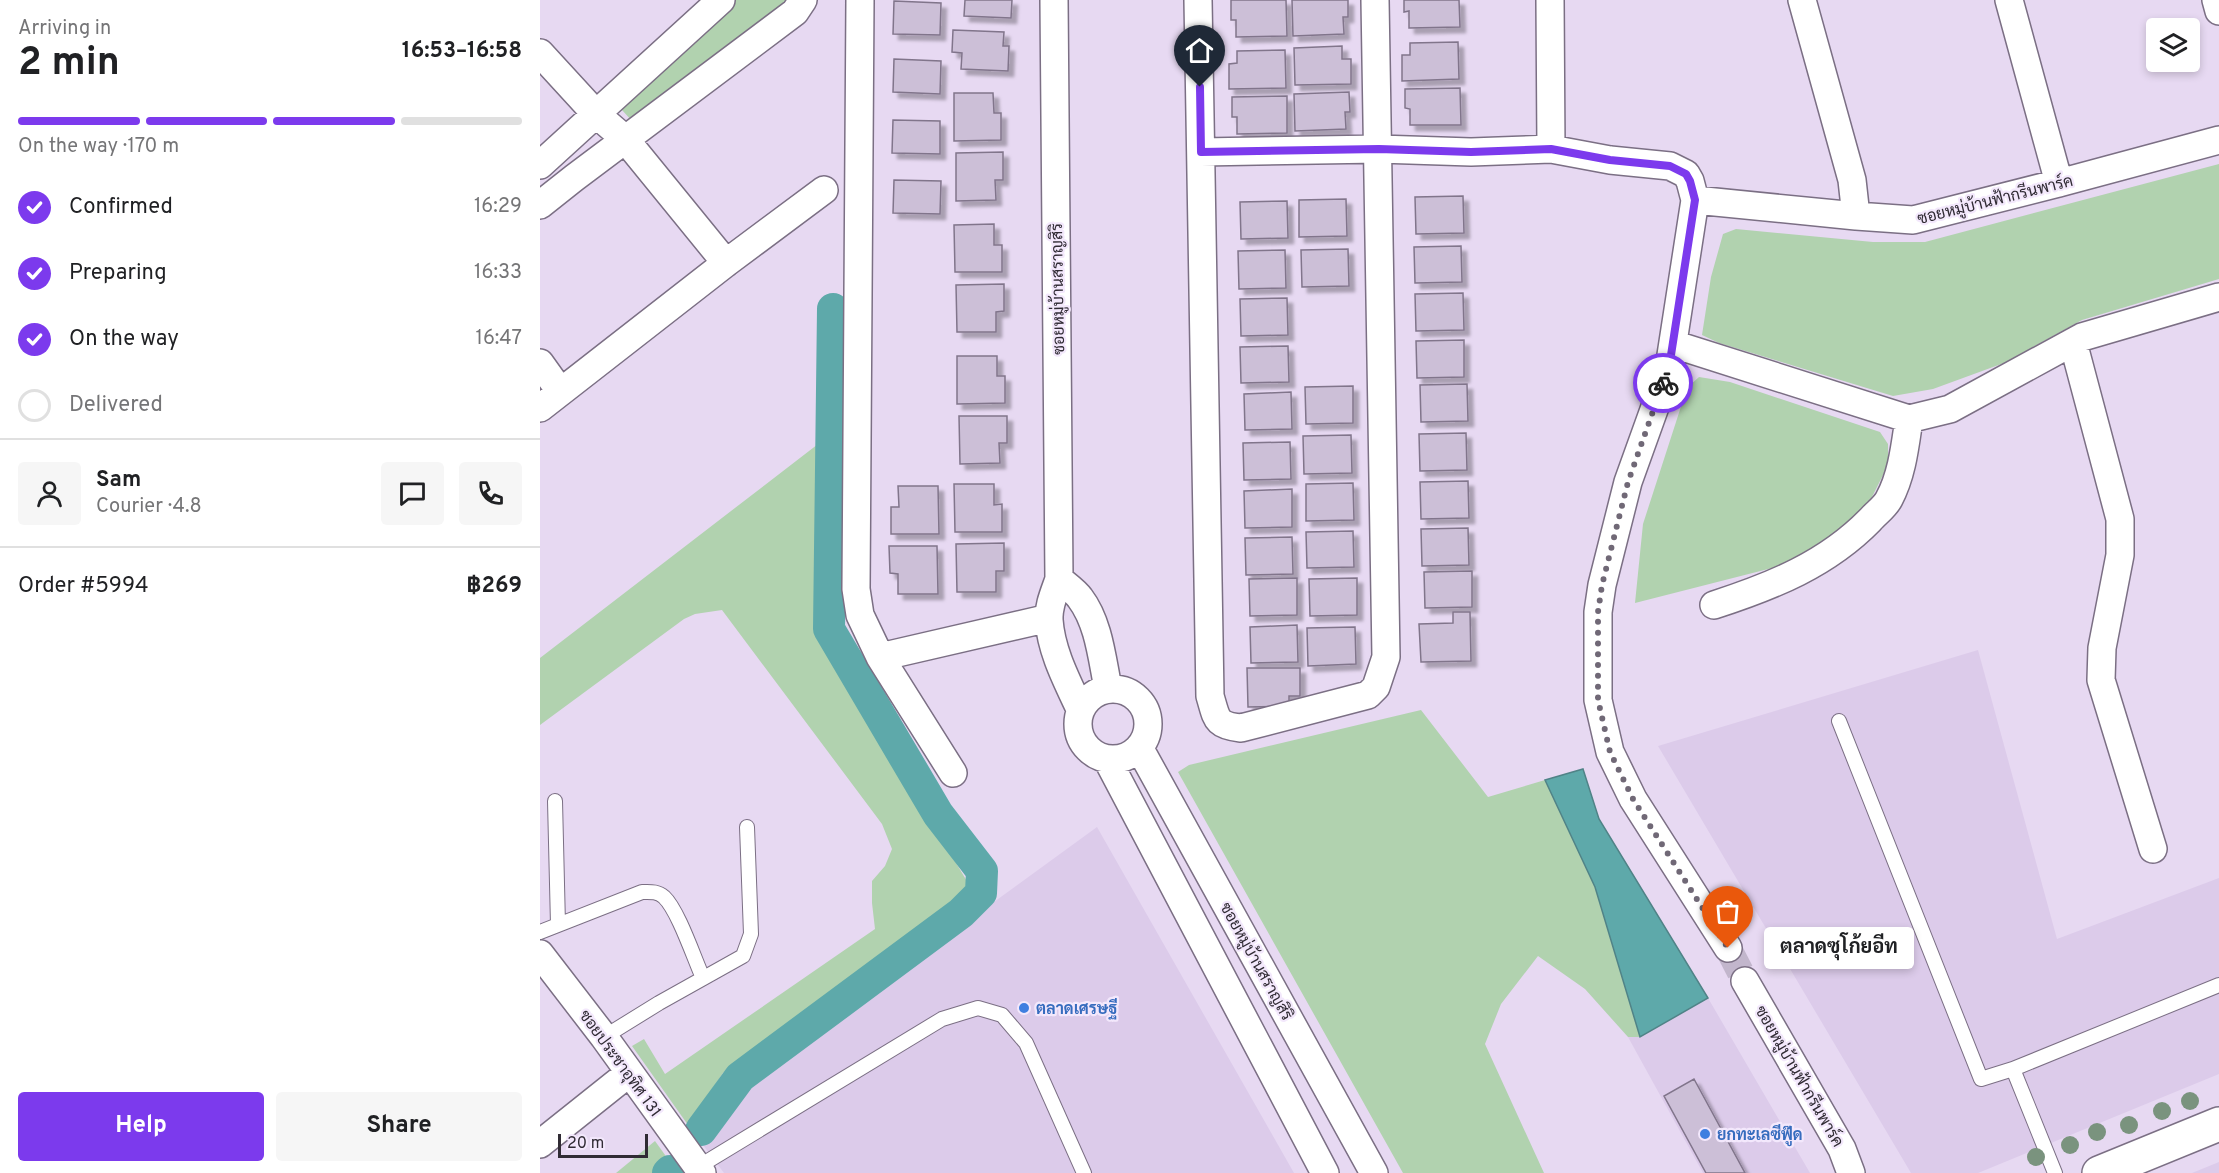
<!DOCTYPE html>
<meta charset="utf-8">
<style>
body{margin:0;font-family:Overpass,Sarabun,sans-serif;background:#f6f6f6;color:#202124;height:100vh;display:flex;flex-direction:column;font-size:22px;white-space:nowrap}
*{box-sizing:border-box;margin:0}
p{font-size:20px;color:#757577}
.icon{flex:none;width:33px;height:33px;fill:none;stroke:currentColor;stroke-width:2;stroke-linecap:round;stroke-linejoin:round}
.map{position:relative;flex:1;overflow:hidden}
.sheet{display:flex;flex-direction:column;background:#fff;width:540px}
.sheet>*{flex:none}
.fabs{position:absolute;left:1606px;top:18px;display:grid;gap:12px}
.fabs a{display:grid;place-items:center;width:54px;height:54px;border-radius:6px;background:#fff;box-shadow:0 3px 9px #0003;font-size:30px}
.scale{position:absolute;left:18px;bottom:15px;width:90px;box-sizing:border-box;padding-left:6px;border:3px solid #302b34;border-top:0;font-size:16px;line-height:21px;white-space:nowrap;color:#302b34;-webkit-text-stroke:4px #f3e8fc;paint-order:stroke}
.pin{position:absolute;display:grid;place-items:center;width:51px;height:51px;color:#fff;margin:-62px -26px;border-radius:50% 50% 50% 0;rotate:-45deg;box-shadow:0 0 6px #0007}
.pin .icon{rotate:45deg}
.courier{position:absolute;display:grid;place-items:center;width:60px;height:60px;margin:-30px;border:4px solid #7c3aed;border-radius:50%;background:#fff;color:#222;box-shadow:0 2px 8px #0007}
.bubble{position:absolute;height:42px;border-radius:6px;background:#fff;box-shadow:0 3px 9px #0003;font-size:20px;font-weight:700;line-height:42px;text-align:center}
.summary em{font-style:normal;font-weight:700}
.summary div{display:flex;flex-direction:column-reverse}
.summary{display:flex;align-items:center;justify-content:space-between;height:102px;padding:0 18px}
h1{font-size:39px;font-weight:700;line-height:45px}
.bar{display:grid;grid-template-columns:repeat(4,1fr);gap:9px 6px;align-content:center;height:72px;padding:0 18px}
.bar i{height:8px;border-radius:4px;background:#e0e0e0}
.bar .active{background:#7c3aed}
.bar p{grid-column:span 4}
.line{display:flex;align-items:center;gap:15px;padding:0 18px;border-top:2px solid #e0e0e0}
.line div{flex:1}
.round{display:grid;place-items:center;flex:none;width:63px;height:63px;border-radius:6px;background:#f6f6f6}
ol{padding:0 18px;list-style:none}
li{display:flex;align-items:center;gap:18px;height:66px}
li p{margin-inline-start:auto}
li .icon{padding:6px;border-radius:50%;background:#7c3aed;color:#fff;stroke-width:4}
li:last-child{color:#757577}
li i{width:33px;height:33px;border:3px solid #e0e0e0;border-radius:50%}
.action{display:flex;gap:12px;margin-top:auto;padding:12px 18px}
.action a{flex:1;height:69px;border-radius:6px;background:#7c3aed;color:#fff;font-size:24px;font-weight:700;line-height:69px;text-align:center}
.action a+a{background:#f6f6f6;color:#202124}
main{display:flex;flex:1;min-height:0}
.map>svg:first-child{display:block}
</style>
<main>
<section class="sheet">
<div class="summary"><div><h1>2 min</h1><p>Arriving in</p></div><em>16:53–16:58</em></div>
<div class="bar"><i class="active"></i><i class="active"></i><i class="active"></i><i></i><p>On the way · 170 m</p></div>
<ol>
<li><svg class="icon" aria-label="check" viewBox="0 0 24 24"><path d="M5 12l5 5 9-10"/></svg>Confirmed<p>16:29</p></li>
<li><svg class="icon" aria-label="check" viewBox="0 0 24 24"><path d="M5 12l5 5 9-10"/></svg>Preparing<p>16:33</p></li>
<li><svg class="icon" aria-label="check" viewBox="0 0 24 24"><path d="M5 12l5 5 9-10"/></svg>On the way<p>16:47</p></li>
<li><i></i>Delivered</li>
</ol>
<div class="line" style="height:108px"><a class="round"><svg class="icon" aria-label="person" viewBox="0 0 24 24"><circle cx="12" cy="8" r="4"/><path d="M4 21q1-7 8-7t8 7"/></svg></a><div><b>Sam</b><p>Courier · 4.8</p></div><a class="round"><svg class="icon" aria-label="chat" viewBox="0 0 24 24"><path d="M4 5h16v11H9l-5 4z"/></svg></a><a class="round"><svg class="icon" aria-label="phone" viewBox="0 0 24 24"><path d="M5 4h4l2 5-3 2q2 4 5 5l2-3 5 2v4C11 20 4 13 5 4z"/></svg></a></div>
<div class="line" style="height:78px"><div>Order #5994</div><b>฿269</b></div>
<div class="action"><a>Help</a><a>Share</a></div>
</section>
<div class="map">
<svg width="1679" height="1173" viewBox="0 0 1679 1173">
<defs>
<filter id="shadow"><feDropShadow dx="5.5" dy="5.5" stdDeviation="1.5" flood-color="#0004"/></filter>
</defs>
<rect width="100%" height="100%" fill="#e7d9f2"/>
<path fill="#dccbea" d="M1438 650 1517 939 1679 878V1074L1438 1173H1371L1118 746Z
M557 827 754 1173H184L148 1125Z
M1168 998 1270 1173H1163L1088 1037H1100Z
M1679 1162V1173H1652Z"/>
<path fill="#b1d2af" d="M196 0H251L92 121 82 110 86 102Z
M1679 164V279L1542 320 1464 363 1393 389 1353 396 1179 343 1162 335 1171 277 1183 234 1196 229 1333 242H1385Z
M1159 377 1190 382 1340 432 1348 444V465L1332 497 1302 530 1268 559 1095 603 1103 524 1147 388Z
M282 441 279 478V625L318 699 431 888 183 1073 148 1125 92 1046 104 1039 125 1074 335 929 332 903V881L345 866 352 849 342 824 182 610 155 614 144 619 0 725V658Z
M881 710 948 797 1005 780 1055 887 1100 1037H1088L1045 989 998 956 961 1004 945 1044 1004 1173H863L638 772 649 765Z
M115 1141 138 1173H76Z"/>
<path fill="#5ea9aa" stroke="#508387" stroke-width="1.5" d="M1043 769 1059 819 1168 998 1100 1037 1055 887 1005 780Z"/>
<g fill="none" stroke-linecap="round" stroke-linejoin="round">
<path stroke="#5ea9aa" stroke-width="32" d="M161 1130 200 1077 421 913 441 893 442 871 398 814 289 629 293 309
M128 1173 130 1171"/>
</g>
<path fill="#ccbfd7" stroke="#81758b" stroke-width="1.5" filter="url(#shadow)" d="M425 0H472L471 18 424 16Z
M691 0H746L747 36 696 37V20H691Z
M752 0H808V17H803L804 34 753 36Z
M864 0H919L920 27 869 28V11L864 12Z
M354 1 401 3 400 35 353 34Z
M413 30 464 32 463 46H469L468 71 421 69 422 53 412 52Z
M918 42 919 79 862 81V55H870V43Z
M802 46V59H811V84L755 85 754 48Z
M745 50 746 88 689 89V64L697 63V51Z
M354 59 401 61 400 94 353 92Z
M920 88 921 125H870V109L865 108V89Z
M809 92 810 112H805L806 129 755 131 754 94Z
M414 93H453L454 113H461V140L414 141Z
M747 96V133L697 134V117H692V97Z
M353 120 400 121V154L352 153Z
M463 152V180H455L456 200 416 201V153Z
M354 180 401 181 400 214 353 213Z
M923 196 924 233 876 234 875 197Z
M806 199 807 236 759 237V200Z
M747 201 748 238 701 239 700 202Z
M454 224V245H462V272H415L414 225Z
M921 246 922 282 875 283 874 247Z
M808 249 809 286 762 287 761 250Z
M745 250 746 288 699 289 698 251Z
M464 284V311L456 312V332H417L416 285Z
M923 293 924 330 876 331 875 294Z
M747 298 748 335 701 336 700 299Z
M924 340V377L877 378 876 341Z
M748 346 749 382 701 383 700 347Z
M417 356H457V376H465V403L417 404Z
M927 384 928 421 881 422 880 385Z
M813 386V423L766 424 765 387Z
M751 392 752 429 705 430 704 394Z
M419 416H467V443H459L460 463 420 464Z
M926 433 927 470 880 471 879 434Z
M811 435 812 473 764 474 763 436Z
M750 442 751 479 704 480 703 443Z
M928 481 929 518 881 519 880 482Z
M813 483 814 520 766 521V484Z
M414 484H454V505L462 504V532H415Z
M358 486H398L399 534H351V507H359Z
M752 489V527L705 528 704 491Z
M928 528 929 565 882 566 881 529Z
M813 531 814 567 767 568 766 532Z
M752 537 753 574 706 575 705 538Z
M464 543V571H456V592H417L416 544Z
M349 546H397L398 594H358V574L350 573Z
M932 571V607L885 608 884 572Z
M757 578V615L710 616 709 579Z
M817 578V615L770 616 769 579Z
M913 612H930L931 661 881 662 879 624 913 623Z
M757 625 758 662 711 663 710 627Z
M815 627 816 664 768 666 767 628Z
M707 668H760V696H749V706L708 707Z
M1154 1079 1205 1173H1166L1124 1096Z"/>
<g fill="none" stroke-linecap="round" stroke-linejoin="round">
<path stroke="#c2b6cc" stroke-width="27" stroke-dasharray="27 14" stroke-linecap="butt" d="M1188 948 1205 981"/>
<defs>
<path id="service" d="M1299 721 1441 1079 1473 1069
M15 801 18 925
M0 932 102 892C110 892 117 891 124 897 138 910 154 958 163 978
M64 1037 119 1003 203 956 211 934 207 827
M158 1167 402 1019 438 1008 462 1015 486 1043 544 1173
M1515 1173 1473 1069 1679 985"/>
<path id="minor" d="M320 0 316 589 320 615 340 657 413 773
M514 0 519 579C515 591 508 606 509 620 511 651 527 681 540 709
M658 0 670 696C677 719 675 725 701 728L828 695 836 687 846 657 835 0
M1010 0 1011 149
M1262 0 1312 180 1316 216
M1469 0 1519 183
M1676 0 1679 11
M0 53 56 114 85 139 186 263
M661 152 839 149 931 152 1011 149 1070 160 1130 166 1146 174 1150 181 1155 200
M0 165 181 0
M0 205 34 178 255 12 263 0
M1533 342 1580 519V555L1562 648 1561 680 1613 849
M1133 344 1369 419 1410 409 1542 337 1679 297
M0 363 20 391
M0 408 186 263 284 190
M519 579C526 585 535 591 540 598 559 623 562 659 568 688
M1174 605C1233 586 1287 564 1330 520 1336 513 1345 507 1349 499 1362 475 1365 446 1369 419
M340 657 509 618
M538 724a35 35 0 1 1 70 0a35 35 0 1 1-70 0Z
M600 749 834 1173
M567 759 785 1173
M1188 948 1093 799 1070 752 1058 700V612L1062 585 1088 482 1129 368 1155 200 1316 216 1373 220 1519 183 1679 140
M0 954 64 1037 162 1173
M1205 981 1302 1149 1311 1173
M0 1144 89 1073"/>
<path id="secondary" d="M1559 1173 1679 1124"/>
</defs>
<use href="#service" stroke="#7b6f84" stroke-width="16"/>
<use href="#minor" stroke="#7b6f84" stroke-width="30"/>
<use href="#secondary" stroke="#7b6f84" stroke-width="36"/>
<use href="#service" stroke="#fff" stroke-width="14"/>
<use href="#minor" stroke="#fff" stroke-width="27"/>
<use href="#secondary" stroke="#fff" stroke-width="33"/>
</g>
<g fill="#7a937e">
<circle cx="1650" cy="1101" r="9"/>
<circle cx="1622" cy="1111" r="9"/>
<circle cx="1589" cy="1125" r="9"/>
<circle cx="1557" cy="1132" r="9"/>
<circle cx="1530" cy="1145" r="9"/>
<circle cx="1496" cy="1157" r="9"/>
</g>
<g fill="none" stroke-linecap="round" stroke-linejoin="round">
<path stroke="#706876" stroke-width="6" stroke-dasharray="0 10.8" d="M1123 383 1088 482 1062 585 1058 612V700L1070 752 1093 799 1188 948"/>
<path stroke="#7c3aed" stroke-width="8" d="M660 87 661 152 839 149 931 152 1011 149 1070 160 1130 166 1146 174 1150 181 1155 200 1129 368 1123 383"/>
</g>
<g fill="#3f7fe0" stroke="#f3e8fc" stroke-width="2">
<circle cx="484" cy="1008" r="6"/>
<circle cx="1165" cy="1134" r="6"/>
</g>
<g text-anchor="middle" stroke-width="4.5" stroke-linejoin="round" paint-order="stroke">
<g font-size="16" fill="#302b34" stroke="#f3e8fc">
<text transform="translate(1455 199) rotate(-14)" y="6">ซอยหมู่บ้านฟ้ากรีนพาร์ค</text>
<text transform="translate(517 289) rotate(-91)" y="6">ซอยหมู่บ้านสราญสิริ</text>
<text transform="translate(717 961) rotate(61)" y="6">ซอยหมู่บ้านสราญสิริ</text>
<text transform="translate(81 1063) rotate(54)" y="6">ซอยประชาอุทิศ 131</text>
<text transform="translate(1260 1076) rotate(60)" y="6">ซอยหมู่บ้านฟ้ากรีนพาร์ค</text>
</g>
<g font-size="16" font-weight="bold" fill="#366cbe" stroke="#f3e8fc" text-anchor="start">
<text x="496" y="1014">ตลาดเศรษฐี</text>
<text x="1177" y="1140">ยกทะเลซีฟู๊ด</text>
</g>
</g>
</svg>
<div class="fabs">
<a><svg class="icon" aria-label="layers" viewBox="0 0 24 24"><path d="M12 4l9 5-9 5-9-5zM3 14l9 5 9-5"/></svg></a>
</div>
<div class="scale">20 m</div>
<div class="pin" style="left:1188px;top:948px;background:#ea580c"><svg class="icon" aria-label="bag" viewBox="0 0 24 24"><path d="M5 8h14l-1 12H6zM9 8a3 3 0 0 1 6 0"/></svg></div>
<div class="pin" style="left:660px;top:87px;background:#1f2937"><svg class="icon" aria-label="home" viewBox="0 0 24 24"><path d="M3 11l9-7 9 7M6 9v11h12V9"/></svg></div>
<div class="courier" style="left:1123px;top:383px"><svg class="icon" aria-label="bike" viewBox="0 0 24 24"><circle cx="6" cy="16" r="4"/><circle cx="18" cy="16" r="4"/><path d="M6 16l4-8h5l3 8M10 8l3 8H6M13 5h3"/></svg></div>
<div class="bubble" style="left:1224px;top:927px;width:150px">ตลาดซุโก้ยอีท</div>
</div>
</main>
